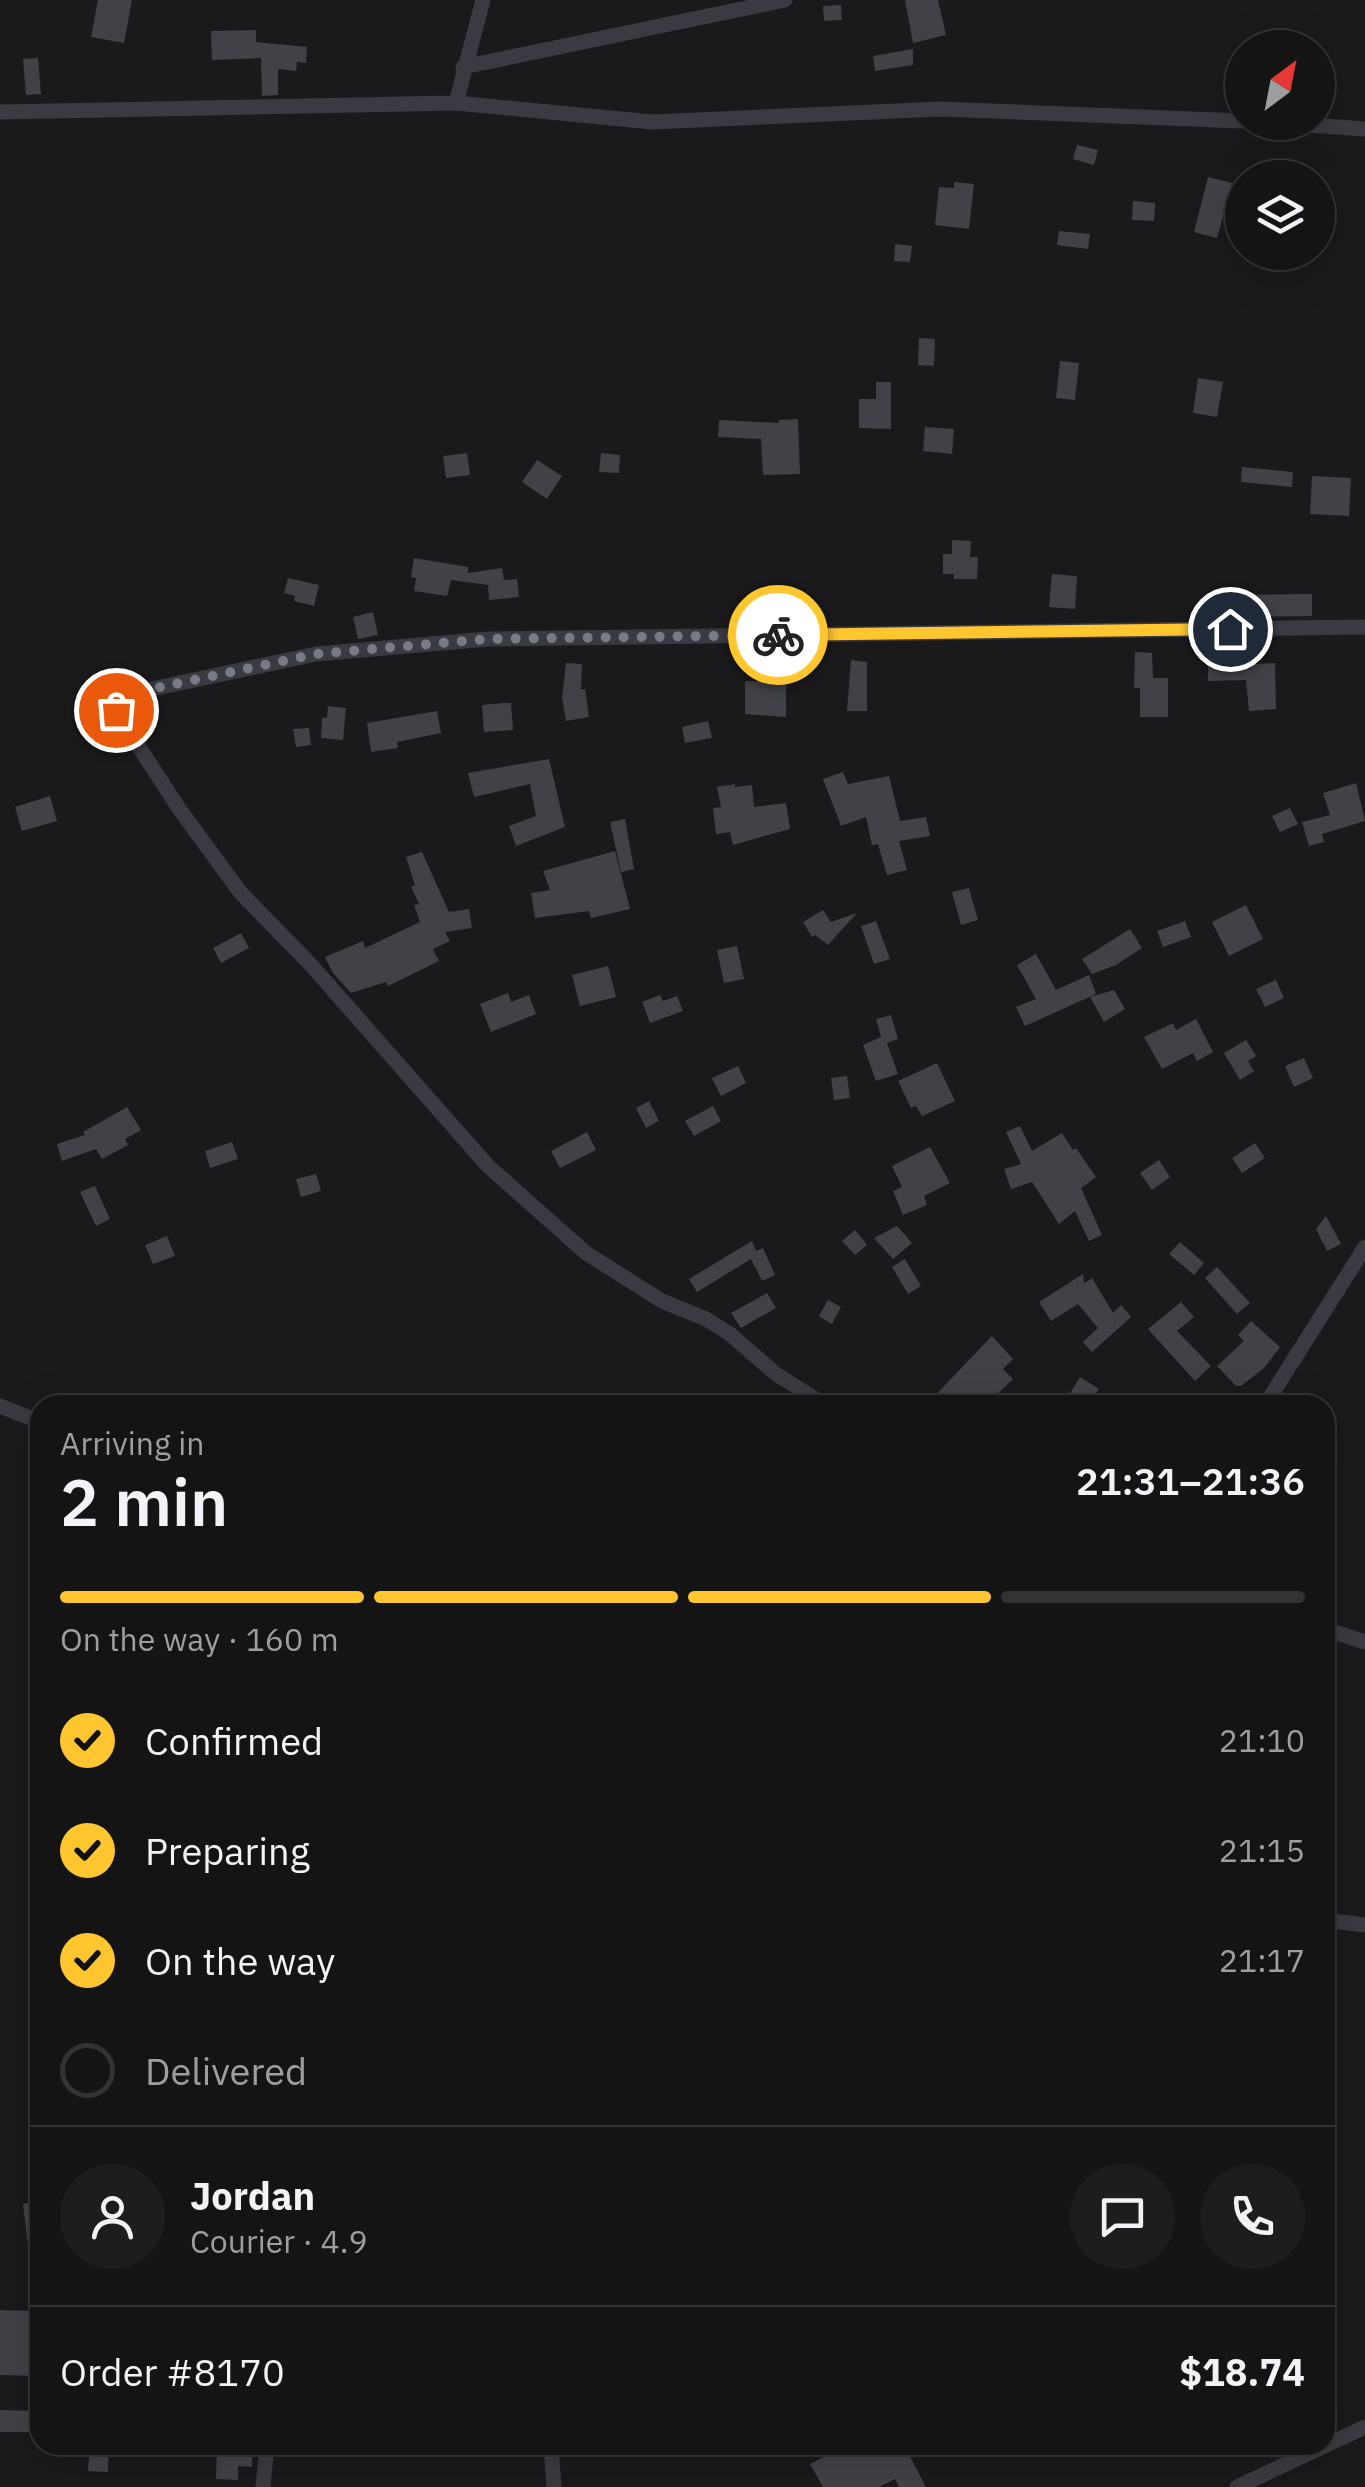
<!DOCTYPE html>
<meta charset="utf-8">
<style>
body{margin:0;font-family:"IBM Plex Sans",sans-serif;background:#1d1d1e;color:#f1f3f6;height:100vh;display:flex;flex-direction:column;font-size:38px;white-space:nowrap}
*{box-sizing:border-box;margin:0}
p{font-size:32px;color:#9d9ea0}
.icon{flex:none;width:55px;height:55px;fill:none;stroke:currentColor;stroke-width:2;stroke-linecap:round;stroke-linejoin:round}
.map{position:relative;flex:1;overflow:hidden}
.side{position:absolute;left:30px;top:1395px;width:1305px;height:1060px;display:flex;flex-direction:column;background:#141415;border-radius:30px;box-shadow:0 10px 40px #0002,0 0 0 2px #333334}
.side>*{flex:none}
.needle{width:65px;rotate:32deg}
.tools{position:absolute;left:1225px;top:30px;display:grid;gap:20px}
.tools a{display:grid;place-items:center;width:110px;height:110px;border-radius:50%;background:#141415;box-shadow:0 10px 40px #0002,0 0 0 2px #333334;font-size:50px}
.pin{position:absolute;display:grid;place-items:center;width:85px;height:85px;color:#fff;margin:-42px;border:5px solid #fff;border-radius:50%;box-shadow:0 2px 10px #0007}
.courier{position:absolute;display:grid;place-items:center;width:100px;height:100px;margin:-50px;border:8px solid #ffc62f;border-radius:50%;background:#fff;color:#222;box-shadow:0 2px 12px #0007}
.headline em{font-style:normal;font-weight:600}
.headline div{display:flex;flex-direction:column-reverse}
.headline{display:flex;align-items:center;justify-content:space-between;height:170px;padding:0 30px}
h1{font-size:65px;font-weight:600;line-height:75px}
.bar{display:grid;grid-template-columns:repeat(4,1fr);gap:15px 10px;align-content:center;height:120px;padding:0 30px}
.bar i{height:12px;border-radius:8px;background:#333334}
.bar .active{background:#ffc62f}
.bar p{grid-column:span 4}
.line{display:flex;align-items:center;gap:25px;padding:0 30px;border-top:2px solid #333334}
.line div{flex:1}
.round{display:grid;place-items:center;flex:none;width:105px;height:105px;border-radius:52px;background:#1d1d1e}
ol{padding:0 30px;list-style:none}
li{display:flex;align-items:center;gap:30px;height:110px}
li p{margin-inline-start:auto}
li .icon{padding:10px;border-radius:50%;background:#ffc62f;color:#111;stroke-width:4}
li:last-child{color:#9d9ea0}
li i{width:55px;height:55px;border:5px solid #333334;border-radius:50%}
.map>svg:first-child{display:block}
</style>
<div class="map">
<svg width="1365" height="2487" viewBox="0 0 1365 2487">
<rect width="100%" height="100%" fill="#1a1a1c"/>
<path fill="#414247" d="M98 0H132L124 43 91 37Z
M905 0H938L946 35 913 43Z
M841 5 842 20 824 21 823 6Z
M256 30V42L307 47 306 63 297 62 296 71 278 69V95L262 96 261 58 212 60 211 31Z
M913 49V65L875 71 873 56Z
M38 58 41 94 26 95 23 59Z
M1077 145 1098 150 1094 165 1073 159Z
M1208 177 1232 183 1217 238 1194 232Z
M954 182 974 184 969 229 935 225 939 187 954 188Z
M1133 201 1155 203 1154 221 1132 220Z
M1059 231 1090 234 1088 249 1057 245Z
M895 244 912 246 910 262 894 261Z
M919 338 935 339 934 366 918 365Z
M1060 361 1079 363 1075 400 1056 398Z
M1198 378 1223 382 1217 417 1193 413Z
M876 382H891V429L859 428V399H876Z
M798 419 800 474 763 475 761 439 718 437 719 420 779 423V420Z
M925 427 954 429 952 454 923 451Z
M467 453 470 475 446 478 443 456Z
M601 453 620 455 619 473 599 472Z
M537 460 562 476 547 499 522 482Z
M1242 467 1293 472 1292 487 1241 482Z
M1312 476 1351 478 1349 516 1310 514Z
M952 540 971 541 970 557H978L977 579H954V574H943V554H952Z
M414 558 468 567V573L502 568 504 580 517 579 519 597 489 600 488 585 451 580 447 596 414 591 416 578 411 577Z
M1052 574 1077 576 1075 609 1049 607Z
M288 578 319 585 314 606 294 601 295 596 284 593Z
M1312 594V616L1226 617V595Z
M373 612 378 635 358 639 353 617Z
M1135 652 1152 653 1153 678H1168V717H1140V688H1134Z
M772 659H786V717L745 714V681H772Z
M851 660 867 662V711H847Z
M566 663 582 664 581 690 585 689 589 717 566 721 562 698Z
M1275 663 1276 709 1249 711 1246 680 1208 681V666Z
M504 703H511L513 730 484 732 482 705Z
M328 706 346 708 343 740 321 738 322 718H327Z
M437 711 441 733 397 742 398 748 371 752 367 723Z
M708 721 712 738 685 743 682 727Z
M309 728 311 745 296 747 293 729Z
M549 759 565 827 516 846 509 826 536 816 530 784 474 797 468 773Z
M843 772 848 784 889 776 900 821 926 817 930 836 899 841 907 870 887 875 878 844 872 845 866 817 841 826 823 779Z
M1356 783 1365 821 1322 834 1324 842 1309 846 1302 822 1330 815 1323 793Z
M735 784V787L752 785 754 807 786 803 790 829 733 845 730 832 716 834 713 808 721 807 717 787Z
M50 796 57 821 22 831 15 807Z
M1290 808 1298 824 1280 832 1272 816Z
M625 819 634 869 621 872 610 822Z
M615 851 630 909 591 918 589 911 535 918 531 893 550 890 543 871Z
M422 852 449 912 469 909 472 928 445 932 450 941 433 949 439 961 388 986 386 982 351 993 333 973 325 957 363 941 365 948 420 922 414 905 419 904 411 887 415 885 406 857Z
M969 888 978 920 961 925 952 892Z
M1246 905 1263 939 1229 956 1212 922Z
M823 910 831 922 857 913 828 945 815 935 812 937 803 922Z
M876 921 890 959 874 964 861 926Z
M1185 921 1191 937 1163 947 1157 931Z
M1130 929 1142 948 1116 965 1092 974 1082 959Z
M241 933 249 948 221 963 213 948Z
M737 946 744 979 724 983 717 950Z
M1036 954 1056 990 1089 975 1096 994 1025 1026 1016 1007 1036 999 1017 965Z
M608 966 616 997 580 1006 572 975Z
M1276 980 1284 998 1265 1007 1256 989Z
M1114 990 1125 1009 1104 1022 1090 997Z
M508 993 511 1002 529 995 536 1014 491 1032 480 1004Z
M660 995 663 1001 677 996 683 1011 650 1023 642 1002Z
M891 1015 898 1039 887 1043 898 1074 876 1081 863 1045 881 1037 876 1019Z
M1196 1019 1213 1052 1197 1061 1193 1053 1162 1069 1144 1037 1173 1023 1176 1030Z
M1246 1040 1256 1056 1248 1061 1254 1071 1240 1080 1224 1053Z
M1304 1058 1313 1078 1294 1087 1285 1066Z
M937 1063 955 1101 922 1116 916 1106 911 1108 898 1081Z
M738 1066 746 1083 721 1096 712 1078Z
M847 1076 850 1098 834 1100 831 1078Z
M649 1101 659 1121 646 1128 636 1108Z
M713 1106 721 1121 694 1136 685 1121Z
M127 1107 141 1130 125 1139 128 1145 102 1159 96 1149 62 1161 57 1144 85 1135 83 1132Z
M1020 1126 1032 1151 1062 1133 1073 1150 1076 1148 1096 1177 1081 1188 1102 1235 1089 1241 1075 1211 1059 1224 1032 1182 1011 1189 1004 1169 1021 1164 1006 1132Z
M587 1132 596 1150 560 1168 551 1151Z
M232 1142 238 1159 210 1168 205 1151Z
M1255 1143 1265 1158 1242 1173 1232 1158Z
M930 1147 950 1183 924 1196 927 1205 903 1215 893 1191 902 1187 892 1166Z
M1159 1160 1170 1177 1152 1190 1140 1173Z
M316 1174 321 1191 301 1197 296 1179Z
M95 1186 110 1219 96 1226 80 1192Z
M1326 1216 1341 1244 1327 1251 1316 1229Z
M897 1226 912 1243 893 1259 874 1238Z
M855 1230 867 1245 855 1255 842 1241Z
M167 1236 175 1256 153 1264 145 1245Z
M752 1241 756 1251 763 1248 775 1275 762 1281 751 1259 697 1292 689 1279Z
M1180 1242 1204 1263 1194 1275 1169 1254Z
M905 1259 921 1286 908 1294 892 1267Z
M1217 1267 1250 1303 1237 1314 1205 1278Z
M1083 1274 1084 1283 1092 1278 1113 1313 1121 1305 1131 1317 1092 1352 1083 1342 1098 1328 1078 1304 1051 1321 1039 1302Z
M767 1293 776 1308 741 1328 731 1313Z
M828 1300 841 1307 832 1324 819 1316Z
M1181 1302 1194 1317 1177 1331 1211 1366 1195 1381 1148 1329Z
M1251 1321 1280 1347 1264 1368 1241 1386H1236L1217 1366 1244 1341 1238 1335Z
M992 1336 1013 1359 1003 1369 1013 1379 986 1405H926Z
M1080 1377 1099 1389 1088 1405H1063Z
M40 2201V2261L30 2262 23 2204Z
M0 2310 32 2311V2334L40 2335V2376L0 2375Z
M0 2410 40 2411V2432H0Z
M90 2445H109L108 2472 88 2471Z
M217 2445 252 2446V2467L238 2466V2480L216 2479Z
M848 2445H904L926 2487H899L895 2479 879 2487H823L810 2464Z"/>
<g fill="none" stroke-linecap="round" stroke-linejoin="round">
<path stroke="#3a3b42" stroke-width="15" d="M463 67 785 0
M456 103 483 0
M0 112 456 103 652 122 940 109 1242 121
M1268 122 1365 129
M825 1405 776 1374 730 1334 706 1319 662 1301 586 1253 488 1166 311 965 240 892 180 810 120 718 117 703 133 693 316 654 488 639 1365 627
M1265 1405 1365 1247
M0 1406 40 1422
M1325 1629 1365 1642
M1325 1920 1365 1925
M551 2445 554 2487
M263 2487 267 2445
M1237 2487 1365 2427"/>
</g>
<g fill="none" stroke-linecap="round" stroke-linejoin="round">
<path stroke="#787b85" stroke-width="10" stroke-dasharray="0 18" d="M116 710 120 698 133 693 316 654 350 651 488 639 778 635"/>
<path stroke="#ffc62f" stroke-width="12" d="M778 635 1230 629"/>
</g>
</svg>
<div class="tools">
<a><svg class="needle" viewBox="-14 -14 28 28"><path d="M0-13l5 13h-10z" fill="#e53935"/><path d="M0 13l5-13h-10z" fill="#9d9ea0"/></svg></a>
<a><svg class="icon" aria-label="layers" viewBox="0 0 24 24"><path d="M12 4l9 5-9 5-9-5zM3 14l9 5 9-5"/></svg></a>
</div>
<div class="pin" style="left:116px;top:710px;background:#ea580c"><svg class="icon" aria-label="bag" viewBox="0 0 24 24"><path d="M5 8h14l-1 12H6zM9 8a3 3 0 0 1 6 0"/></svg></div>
<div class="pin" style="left:1230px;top:629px;background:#1f2937"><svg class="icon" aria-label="home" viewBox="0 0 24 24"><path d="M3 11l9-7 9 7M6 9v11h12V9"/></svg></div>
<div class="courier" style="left:778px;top:635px"><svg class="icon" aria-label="bike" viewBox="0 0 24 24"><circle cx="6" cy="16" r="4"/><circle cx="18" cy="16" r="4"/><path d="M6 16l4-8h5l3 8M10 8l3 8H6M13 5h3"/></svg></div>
<section class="side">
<div class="headline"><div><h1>2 min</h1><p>Arriving in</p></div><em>21:31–21:36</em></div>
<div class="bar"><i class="active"></i><i class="active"></i><i class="active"></i><i></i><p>On the way · 160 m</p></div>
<ol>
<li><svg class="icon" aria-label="check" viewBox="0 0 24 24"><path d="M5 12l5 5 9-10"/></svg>Confirmed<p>21:10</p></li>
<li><svg class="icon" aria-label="check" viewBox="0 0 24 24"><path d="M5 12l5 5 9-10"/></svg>Preparing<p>21:15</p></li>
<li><svg class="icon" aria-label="check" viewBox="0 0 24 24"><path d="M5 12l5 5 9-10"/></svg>On the way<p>21:17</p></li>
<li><i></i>Delivered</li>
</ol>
<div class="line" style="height:180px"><a class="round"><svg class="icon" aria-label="person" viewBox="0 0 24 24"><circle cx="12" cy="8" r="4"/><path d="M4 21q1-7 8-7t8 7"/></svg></a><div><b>Jordan</b><p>Courier · 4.9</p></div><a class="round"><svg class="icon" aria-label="chat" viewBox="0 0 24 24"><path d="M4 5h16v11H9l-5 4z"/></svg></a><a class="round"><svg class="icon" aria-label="phone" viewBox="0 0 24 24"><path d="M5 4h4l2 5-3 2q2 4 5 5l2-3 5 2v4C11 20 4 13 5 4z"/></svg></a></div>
<div class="line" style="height:130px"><div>Order #8170</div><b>$18.74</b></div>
</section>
</div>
